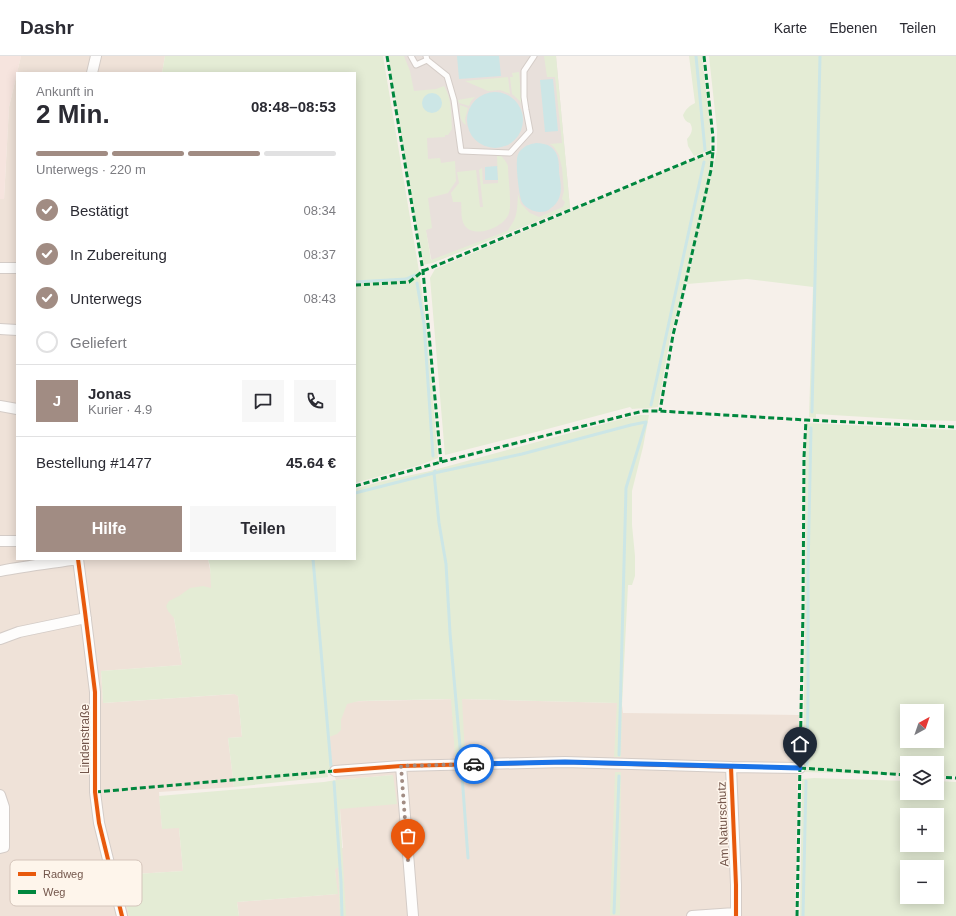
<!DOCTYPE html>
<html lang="de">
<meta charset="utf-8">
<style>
body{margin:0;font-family:Arial,sans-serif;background:#f7f7f7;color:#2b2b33;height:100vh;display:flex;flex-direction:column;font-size:15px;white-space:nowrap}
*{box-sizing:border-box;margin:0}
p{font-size:13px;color:#7c7c81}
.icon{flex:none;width:22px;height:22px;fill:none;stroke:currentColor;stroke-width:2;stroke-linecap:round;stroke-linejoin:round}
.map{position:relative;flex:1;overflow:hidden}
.drawer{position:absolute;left:16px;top:16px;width:340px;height:488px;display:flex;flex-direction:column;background:#fff;border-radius:0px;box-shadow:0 2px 10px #0003}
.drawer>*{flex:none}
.needle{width:26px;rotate:40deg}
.tools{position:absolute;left:900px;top:648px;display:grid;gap:8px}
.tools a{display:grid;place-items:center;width:44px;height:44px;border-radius:0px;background:#fff;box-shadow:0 2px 10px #0003;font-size:20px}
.pin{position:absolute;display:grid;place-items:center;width:34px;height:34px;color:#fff;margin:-41px -17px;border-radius:50% 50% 50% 0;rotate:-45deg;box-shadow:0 0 4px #0007}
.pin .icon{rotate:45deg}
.courier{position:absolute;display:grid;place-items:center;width:40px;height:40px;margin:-20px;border:3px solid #1a73e8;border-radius:50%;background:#fff;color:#222;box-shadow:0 1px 5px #0007}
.headline em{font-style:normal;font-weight:700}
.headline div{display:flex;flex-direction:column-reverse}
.headline{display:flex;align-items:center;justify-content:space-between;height:68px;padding:0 20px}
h1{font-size:26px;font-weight:700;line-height:30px}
.bar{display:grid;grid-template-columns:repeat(4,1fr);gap:6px 4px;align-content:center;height:48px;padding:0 20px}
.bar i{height:5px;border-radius:3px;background:#e1e1e2}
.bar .current{background:#a18c83}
.bar p{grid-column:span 4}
.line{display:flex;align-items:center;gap:10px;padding:0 20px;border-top:1px solid #e1e1e2}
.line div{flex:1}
.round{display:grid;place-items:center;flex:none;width:42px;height:42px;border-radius:0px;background:#f7f7f7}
ol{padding:0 20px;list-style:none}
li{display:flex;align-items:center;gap:12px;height:44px}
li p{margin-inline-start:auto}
li .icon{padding:4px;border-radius:50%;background:#a18c83;color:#fff;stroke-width:4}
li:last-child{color:#7c7c81}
li i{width:22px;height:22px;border:2px solid #e1e1e2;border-radius:50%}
.primary-button{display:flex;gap:8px;margin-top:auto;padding:8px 20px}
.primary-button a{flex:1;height:46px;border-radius:0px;background:#a18c83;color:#fff;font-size:16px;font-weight:700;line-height:46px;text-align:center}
.primary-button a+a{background:#f7f7f7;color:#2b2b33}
header{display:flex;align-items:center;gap:24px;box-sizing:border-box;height:56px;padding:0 20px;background:#fff;border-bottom:1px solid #e1e1e2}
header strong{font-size:19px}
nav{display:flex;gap:22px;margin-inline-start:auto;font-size:14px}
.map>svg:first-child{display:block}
</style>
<header>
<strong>Dashr</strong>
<nav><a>Karte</a><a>Ebenen</a><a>Teilen</a></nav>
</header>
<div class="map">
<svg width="956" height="860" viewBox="0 0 956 860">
<rect width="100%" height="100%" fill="#f6f0ea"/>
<path fill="#efe2d8" d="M21 0H165L162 17H17Z
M17 17V503H208L215 540 174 562 182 609 101 615 103 647 235 638 238 640 242 681 228 682 234 731 159 736 162 772H179L183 815 119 819 129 860H0V143H4L9 51Z
M459 643 618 647 622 649 623 657 799 659 795 860H239L237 846 337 838 333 793 343 792 340 753 393 719 336 724 332 714 325 646Z"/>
<path fill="#f6e4de" d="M0 0H21L9 51 4 143H0Z"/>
<path fill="#e8e0db" d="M392 0H556L570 152 432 207Z"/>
<path fill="#e4ecd5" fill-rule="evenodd" d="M165 0H383L419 215 425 258 431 319 438 402 420 409 355 427V17H162Z
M388 0H404L410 15 414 35 436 33 444 30C452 43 451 58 452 73L448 79H445V81L427 82 428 103 440 102 441 107 455 105 456 125 448 137 428 142 432 172 426 174 431 204 507 175C518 162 517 154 518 138L521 148 530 157 539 161 563 151 565 146 562 143 564 135 562 112 559 99 554 91 550 88 562 87 555 21H547L544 0H556L570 152 432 207 423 209Z
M689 0H702L711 77 710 94 694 100 688 90 687 83C691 78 694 74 690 67 686 66 684 63 683 59 686 53 689 50 695 47Z
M709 0H956V365L915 364 816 358V362L809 361 813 231 747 223 687 228 704 151 688 217 670 282 658 351C650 353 640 352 632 353L630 351 536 376 445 399 430 222 435 213 700 101 715 96 709 131 717 94V74Z
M519 16 522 49 520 45 512 38 510 21H513L512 17Z
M508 21 510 38 500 34 488 35 465 25Z
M475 41 471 45 469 50 459 47 458 44Z
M460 49 468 52 465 63 466 69C459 65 460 57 460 49Z
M497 100H501C504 103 506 105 508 110 508 122 512 147 509 157 505 171 475 183 465 170 460 163 462 153 461 146H453L451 137 459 127 457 116 476 114 480 151H483L479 114 482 112 483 128 498 127Z
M640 359H649L643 391 632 435V469L635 500V520L632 529H628L622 649 621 701H614L617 647 462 643 465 700H455L451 643 359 645 347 648 341 664V674L337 678 329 681 332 714 327 715 328 721 234 731 228 682 242 681 238 640 234 638 103 647 101 615 182 609 174 562 168 555 166 550 169 545 179 540 190 532 203 530 211 532 210 510 208 503H355V433L379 426 430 415 629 361Z
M806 367 956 374V720H937V707H907V719L803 716C805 600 805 484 806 367ZM907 655H937V685H907Z
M615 716H621L620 859H610Z
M393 719 397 748 340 753 346 860H340L338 811 335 814 338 838 237 846 239 860H129L119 819 183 815 179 772 162 773 159 740 324 726 336 724Z
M814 722 907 725V737H937V725L956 726V860H800L802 723ZM907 759H937V789H907ZM907 811H937V841H907Z"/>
<path fill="#cce6e6" d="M457 0H499L501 20 459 23Z
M553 23 558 75 545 76 540 24Z
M467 64a28 28 0 1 1 56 0a28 28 0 1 1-56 0Z
M422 47a10 10 0 1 1 20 0a10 10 0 1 1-20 0Z
M536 87C541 87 547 88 551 91 559 97 559 107 559 116 561 129 564 143 551 152 548 155 544 156 540 156 534 156 525 152 522 146 519 140 516 111 517 104 517 100 519 95 522 93 526 89 531 88 536 87Z
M497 110 498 124H485V111Z"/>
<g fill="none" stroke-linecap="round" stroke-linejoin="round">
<path stroke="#cce6e6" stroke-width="3" d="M696 0 705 94
M355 226 406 223 415 219
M417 227 424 268 433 400
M651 349 704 106
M812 356 820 0
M435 415 434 417 439 467 446 508 450 577 461 702
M355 437 434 417 522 398 631 369 646 366 626 432 619 699
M313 503 331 710
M807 709 808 636V514L811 372
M462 719 468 802
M334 726 341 825 342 860
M614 857 619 720
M803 860 806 725"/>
<defs>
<path id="lane" d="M411 0 416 9 427 4
M426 0 427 4 447 20 454 44 461 95 510 97 530 75 526 54 524 41V15L534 0"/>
<path id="street" d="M92 17 96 0
M0 212H17
M0 273 17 274
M0 350 17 353
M0 485H17
M78 503 85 556 95 636V736L99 767 122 860
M0 515C26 510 52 507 78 503
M0 583 19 576 86 562
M401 710 413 860
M731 711 800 712
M335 715 401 710 565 706 731 711 736 829V860
M0 739 4 751V791L0 792
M692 860 735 857"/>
</defs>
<use href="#lane" stroke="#d4ccc7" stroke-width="7"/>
<use href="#street" stroke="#d4ccc7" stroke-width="12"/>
<use href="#lane" stroke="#fefdfc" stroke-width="5"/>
<use href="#street" stroke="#fefdfc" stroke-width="10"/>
<path stroke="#00873e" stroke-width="3" stroke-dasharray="6 3" stroke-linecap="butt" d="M387 0 423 215 441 406
M704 0 713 81V95
M355 229 409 226 423 215 713 95 711 114 682 242 673 279 660 355
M355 430 441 406 631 358 644 355H660L806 364 956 371
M800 712 907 719
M937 721 956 722
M95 736 335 715
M797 860 803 555 804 401 806 364"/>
<defs>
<path id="cycleway" d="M78 503 85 556 95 636V736L99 767 122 860
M335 715 401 710 565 706 731 711 736 829V860"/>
</defs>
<use href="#cycleway" stroke="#fef5eb" stroke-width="6"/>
<use href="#cycleway" stroke="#e8590c" stroke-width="4"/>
</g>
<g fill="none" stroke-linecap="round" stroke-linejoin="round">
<path stroke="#a18c83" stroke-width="4" stroke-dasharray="0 7.2" d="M408 804 401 710 474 708"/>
<path stroke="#1a73e8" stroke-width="5" d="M474 708 565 706 800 712"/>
</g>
<g text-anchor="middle" stroke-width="3" stroke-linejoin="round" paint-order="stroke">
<g font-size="12" fill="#73564b" stroke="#fef5eb">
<text transform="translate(85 683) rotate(-90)" y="4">Lindenstraße</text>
<text transform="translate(723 768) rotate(-92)" y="4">Am Naturschutz</text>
</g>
</g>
<rect x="10" y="804" width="132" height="46" rx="6" fill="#fef5eb" stroke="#d4c5bb" stroke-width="1"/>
<rect x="18" y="816" width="18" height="4" fill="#e8590c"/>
<rect x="18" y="834" width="18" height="4" fill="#00873e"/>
<g font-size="11" fill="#73564b">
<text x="43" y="822">Radweg</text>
<text x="43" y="840">Weg</text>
</g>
</svg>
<div class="tools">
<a><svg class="needle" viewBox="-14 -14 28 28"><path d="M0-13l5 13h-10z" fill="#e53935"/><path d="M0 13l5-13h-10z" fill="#7c7c81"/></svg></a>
<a><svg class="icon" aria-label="layers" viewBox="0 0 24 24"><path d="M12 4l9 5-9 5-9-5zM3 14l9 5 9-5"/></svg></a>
<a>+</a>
<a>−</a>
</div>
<div class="pin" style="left:408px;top:804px;background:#ea580c"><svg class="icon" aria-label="bag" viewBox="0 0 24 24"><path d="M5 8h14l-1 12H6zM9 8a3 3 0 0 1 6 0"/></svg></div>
<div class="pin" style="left:800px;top:712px;background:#1f2937"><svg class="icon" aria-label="home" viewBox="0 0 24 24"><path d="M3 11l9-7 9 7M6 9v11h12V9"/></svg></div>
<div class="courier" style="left:474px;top:708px"><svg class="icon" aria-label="car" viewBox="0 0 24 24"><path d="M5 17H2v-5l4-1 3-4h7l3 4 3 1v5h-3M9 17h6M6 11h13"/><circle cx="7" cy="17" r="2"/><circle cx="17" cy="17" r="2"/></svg></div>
<section class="drawer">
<div class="headline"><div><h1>2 Min.</h1><p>Ankunft in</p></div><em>08:48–08:53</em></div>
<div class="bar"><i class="current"></i><i class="current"></i><i class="current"></i><i></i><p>Unterwegs · 220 m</p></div>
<ol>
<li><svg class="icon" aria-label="check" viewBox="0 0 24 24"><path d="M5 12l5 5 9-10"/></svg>Bestätigt<p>08:34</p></li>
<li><svg class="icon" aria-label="check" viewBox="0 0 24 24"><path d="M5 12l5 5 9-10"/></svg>In Zubereitung<p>08:37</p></li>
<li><svg class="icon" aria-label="check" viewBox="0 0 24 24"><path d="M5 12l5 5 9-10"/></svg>Unterwegs<p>08:43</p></li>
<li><i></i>Geliefert</li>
</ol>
<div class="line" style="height:72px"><b class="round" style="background:#a18c83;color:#fff">J</b><div><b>Jonas</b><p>Kurier · 4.9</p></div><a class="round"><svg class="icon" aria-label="chat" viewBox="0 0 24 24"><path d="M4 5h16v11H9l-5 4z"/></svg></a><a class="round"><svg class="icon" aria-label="phone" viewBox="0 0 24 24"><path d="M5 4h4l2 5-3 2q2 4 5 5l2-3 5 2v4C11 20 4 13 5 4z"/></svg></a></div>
<div class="line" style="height:52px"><div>Bestellung #1477</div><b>45.64 €</b></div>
<div class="primary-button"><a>Hilfe</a><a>Teilen</a></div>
</section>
</div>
